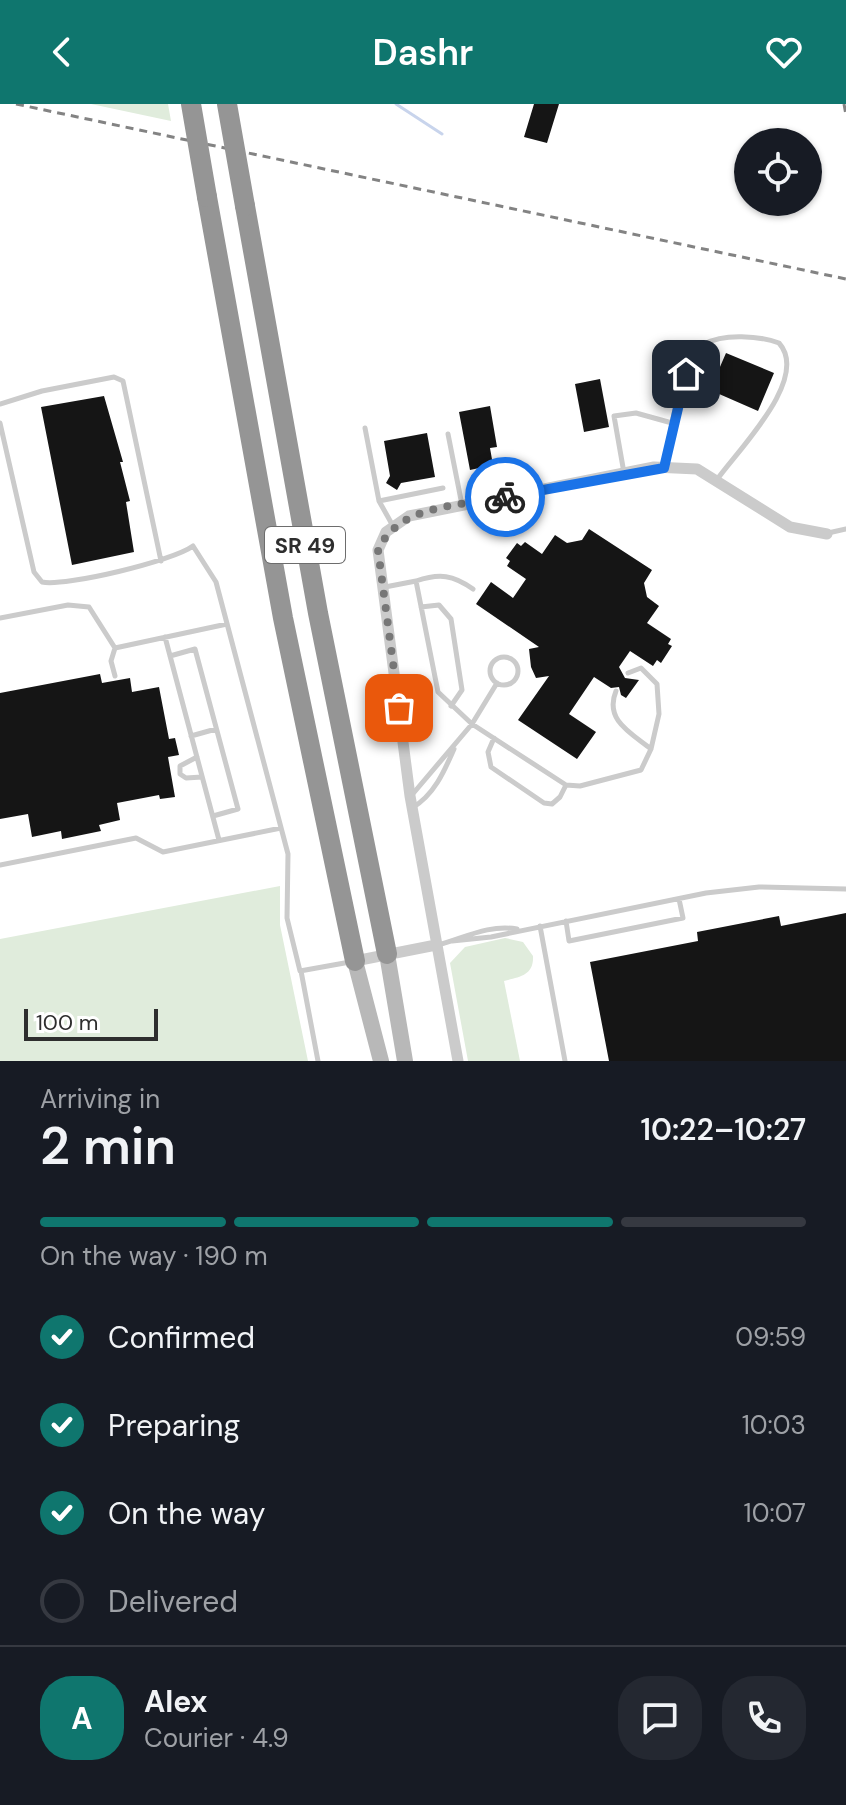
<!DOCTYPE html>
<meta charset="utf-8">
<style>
body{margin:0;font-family:"DM Sans",sans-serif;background:#242831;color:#f1f3f6;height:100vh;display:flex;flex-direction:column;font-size:30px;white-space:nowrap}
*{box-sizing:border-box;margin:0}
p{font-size:26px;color:#9ea1a6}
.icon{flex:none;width:44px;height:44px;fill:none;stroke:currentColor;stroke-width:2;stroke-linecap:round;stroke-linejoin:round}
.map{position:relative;height:957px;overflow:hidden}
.sheet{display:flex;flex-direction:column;background:#171b24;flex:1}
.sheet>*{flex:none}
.controls{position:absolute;left:734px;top:24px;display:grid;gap:16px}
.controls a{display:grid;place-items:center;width:88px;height:88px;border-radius:50%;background:#171b24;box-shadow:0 2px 6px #0004;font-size:40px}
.scale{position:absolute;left:24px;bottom:20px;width:134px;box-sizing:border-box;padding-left:8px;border:4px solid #2e2e2e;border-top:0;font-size:22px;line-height:28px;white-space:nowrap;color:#2e2e2e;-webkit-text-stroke:6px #fff;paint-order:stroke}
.pin{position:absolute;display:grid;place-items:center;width:68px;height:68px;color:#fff;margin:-34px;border-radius:16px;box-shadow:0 4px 12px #0006}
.courier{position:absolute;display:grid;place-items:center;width:80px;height:80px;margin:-40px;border:6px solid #1a73e8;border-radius:50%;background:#fff;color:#222;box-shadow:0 2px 10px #0007}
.overview em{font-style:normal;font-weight:600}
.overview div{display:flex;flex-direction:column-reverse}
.overview{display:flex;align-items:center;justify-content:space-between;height:136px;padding:0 40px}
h1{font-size:52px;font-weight:600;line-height:60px}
.bar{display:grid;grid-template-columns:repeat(4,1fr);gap:12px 8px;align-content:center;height:96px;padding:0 40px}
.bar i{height:10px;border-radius:6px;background:#363941}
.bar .selected{background:#0f766e}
.bar p{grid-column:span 4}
.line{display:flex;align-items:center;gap:20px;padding:0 40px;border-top:2px solid #363941}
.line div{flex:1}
.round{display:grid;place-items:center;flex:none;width:84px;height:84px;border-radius:32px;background:#242831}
ol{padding:0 40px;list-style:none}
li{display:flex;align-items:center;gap:24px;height:88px}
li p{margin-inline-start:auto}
li .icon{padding:8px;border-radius:50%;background:#0f766e;color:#fff;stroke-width:4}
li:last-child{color:#9ea1a6}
li i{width:44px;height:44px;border:4px solid #363941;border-radius:50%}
header{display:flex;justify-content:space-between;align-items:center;height:104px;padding:0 40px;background:#0f766e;color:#fff;font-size:36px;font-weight:600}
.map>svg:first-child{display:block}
</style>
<header><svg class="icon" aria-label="back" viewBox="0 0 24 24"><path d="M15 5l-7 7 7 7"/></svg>Dashr<svg class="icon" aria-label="heart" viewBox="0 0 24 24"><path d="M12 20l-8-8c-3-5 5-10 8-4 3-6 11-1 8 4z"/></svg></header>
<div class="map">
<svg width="846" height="957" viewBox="0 0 846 957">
<rect width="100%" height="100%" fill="#fff"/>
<path fill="#e0ecdc" d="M91 0H168L171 17Z
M280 782V821L308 957H0V835Z
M505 834 523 838 533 852C534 872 519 873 504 877L520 957H468L450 859 465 843Z"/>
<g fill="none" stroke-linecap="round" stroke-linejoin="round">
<path stroke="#c8d4ec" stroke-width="3" d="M396 0 442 30"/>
</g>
<path fill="#151515" d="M534 0H559L547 39 524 33Z
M726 249 774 269 758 307 710 286Z
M600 275 609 323 584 328 575 280Z
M104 292 123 358H120L130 397 126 398 134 448 72 461 41 303Z
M490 302 497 343 490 344 493 361 470 366 459 308Z
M427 329 435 373 401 379 397 386 386 379 390 372 384 337Z
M589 425 652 466 644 479 647 493 659 502 647 519 671 535 668 540 672 542 661 559 657 556 653 562 630 547 619 563 625 574 639 576 626 594 621 591 619 583 611 584 594 573 569 610 596 628 577 655 518 616 549 572 536 574 531 563 529 545 539 543 476 500 491 478 513 494 526 475 507 462 510 457 506 454 517 439 521 442 525 438 542 450 555 431 567 439 582 436Z
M100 570 102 579 130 574 132 588 159 583 169 635 175 634 179 651 168 653 175 693 160 695 159 691 117 699 120 716 99 721 101 727 62 735 61 727 32 733 28 710 0 715V589Z
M846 809V957H609L590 858 698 837 697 828 779 812 781 822Z"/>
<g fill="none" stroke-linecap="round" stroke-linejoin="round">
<path stroke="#cbcbcb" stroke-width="5" d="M0 300 42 287 114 273 123 277 161 457
M0 319 34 468 42 478C65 483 173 457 193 442L216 478 288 750 287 814 300 867 350 858
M365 324 379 397 393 422
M448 330 462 401
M664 363C669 335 680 255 705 240 723 229 760 232 779 239 811 275 736 348 716 377
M624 369 614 312 636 309 672 319
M379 397 443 384
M828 429 846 425
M416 477C440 469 453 471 473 485
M385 483 416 477 438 588 472 620 497 579
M421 503 439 501 451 515 462 586 451 602
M0 514 68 501 89 503 115 544 227 520
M165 533 219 736
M170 552 195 545 238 705 213 712
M490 567a14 14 0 1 1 28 0a14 14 0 1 1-28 0Z
M115 572 111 557 115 544
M616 587C604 616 631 629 651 645L659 610 657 580 641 564 628 569
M191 632 216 625
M494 634 488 648 491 663 544 699 552 700 560 693 566 681
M197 653 180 662V670L186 674 202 673
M411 692 472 620 566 681 580 682 641 666 651 645
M412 704C434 691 444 668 454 645
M0 761 136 734 163 748 281 724
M566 817 569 837 683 814 679 795
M540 822 565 957
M452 837 491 833 706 789 759 783 846 785
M438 841C464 834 489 820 517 825
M301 867 318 957"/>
<path stroke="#cbcbcb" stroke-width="11" d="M355 857 436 841
M458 957 410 692 378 446 386 428 409 412 654 363 697 365 790 423 827 430"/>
<path stroke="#b8b8b8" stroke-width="16" d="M387 850 405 957
M355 857 381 957"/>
<path stroke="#959595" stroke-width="20" d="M207 93 283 514 355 857
M245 102 318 509 387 850"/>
<path stroke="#838383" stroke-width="3" stroke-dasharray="8 6" stroke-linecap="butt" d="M16 0 846 175
M844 0 846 11"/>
<path stroke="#959595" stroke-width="20" d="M191 0 207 93
M227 0 245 102"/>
</g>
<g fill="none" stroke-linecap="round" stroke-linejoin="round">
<path stroke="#777" stroke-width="8" stroke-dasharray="0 14.4" d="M399 604 378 446C399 400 460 402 505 393"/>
<path stroke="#1a73e8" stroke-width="10" d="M505 393 664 364 686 270"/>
</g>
<g text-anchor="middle" stroke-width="8" stroke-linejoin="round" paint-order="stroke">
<rect fill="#fff" stroke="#6d6d6d" stroke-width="2" x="265" y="423" width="80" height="36" rx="6"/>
<g font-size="22" font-weight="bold" fill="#2e2e2e">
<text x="305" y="449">SR 49</text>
</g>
</g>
</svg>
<div class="controls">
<a><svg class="icon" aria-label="locate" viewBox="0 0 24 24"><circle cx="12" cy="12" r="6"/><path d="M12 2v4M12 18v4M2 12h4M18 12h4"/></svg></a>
</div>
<div class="scale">100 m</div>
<div class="pin" style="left:399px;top:604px;background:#ea580c"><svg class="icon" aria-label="bag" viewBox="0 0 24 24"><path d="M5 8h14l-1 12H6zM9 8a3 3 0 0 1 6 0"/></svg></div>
<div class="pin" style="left:686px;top:270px;background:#1f2937"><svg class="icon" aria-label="home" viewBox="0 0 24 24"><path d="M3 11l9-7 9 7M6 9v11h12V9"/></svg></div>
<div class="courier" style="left:505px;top:393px"><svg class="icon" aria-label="bike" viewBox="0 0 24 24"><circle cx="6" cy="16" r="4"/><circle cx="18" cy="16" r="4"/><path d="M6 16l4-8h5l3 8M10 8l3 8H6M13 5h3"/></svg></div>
</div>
<section class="sheet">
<div class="overview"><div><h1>2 min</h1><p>Arriving in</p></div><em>10:22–10:27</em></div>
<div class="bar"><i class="selected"></i><i class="selected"></i><i class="selected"></i><i></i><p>On the way · 190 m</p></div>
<ol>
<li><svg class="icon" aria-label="check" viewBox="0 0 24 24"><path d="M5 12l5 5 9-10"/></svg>Confirmed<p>09:59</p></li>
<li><svg class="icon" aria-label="check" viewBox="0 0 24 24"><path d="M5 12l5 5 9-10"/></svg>Preparing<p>10:03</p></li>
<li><svg class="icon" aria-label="check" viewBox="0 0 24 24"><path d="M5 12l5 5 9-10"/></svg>On the way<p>10:07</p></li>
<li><i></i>Delivered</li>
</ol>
<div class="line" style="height:144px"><b class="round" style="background:#0f766e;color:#fff">A</b><div><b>Alex</b><p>Courier · 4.9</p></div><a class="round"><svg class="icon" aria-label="chat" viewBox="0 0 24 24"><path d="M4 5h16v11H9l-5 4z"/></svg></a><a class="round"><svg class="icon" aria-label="phone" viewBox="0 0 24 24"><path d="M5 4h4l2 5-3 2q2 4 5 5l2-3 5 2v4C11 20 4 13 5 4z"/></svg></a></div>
</section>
